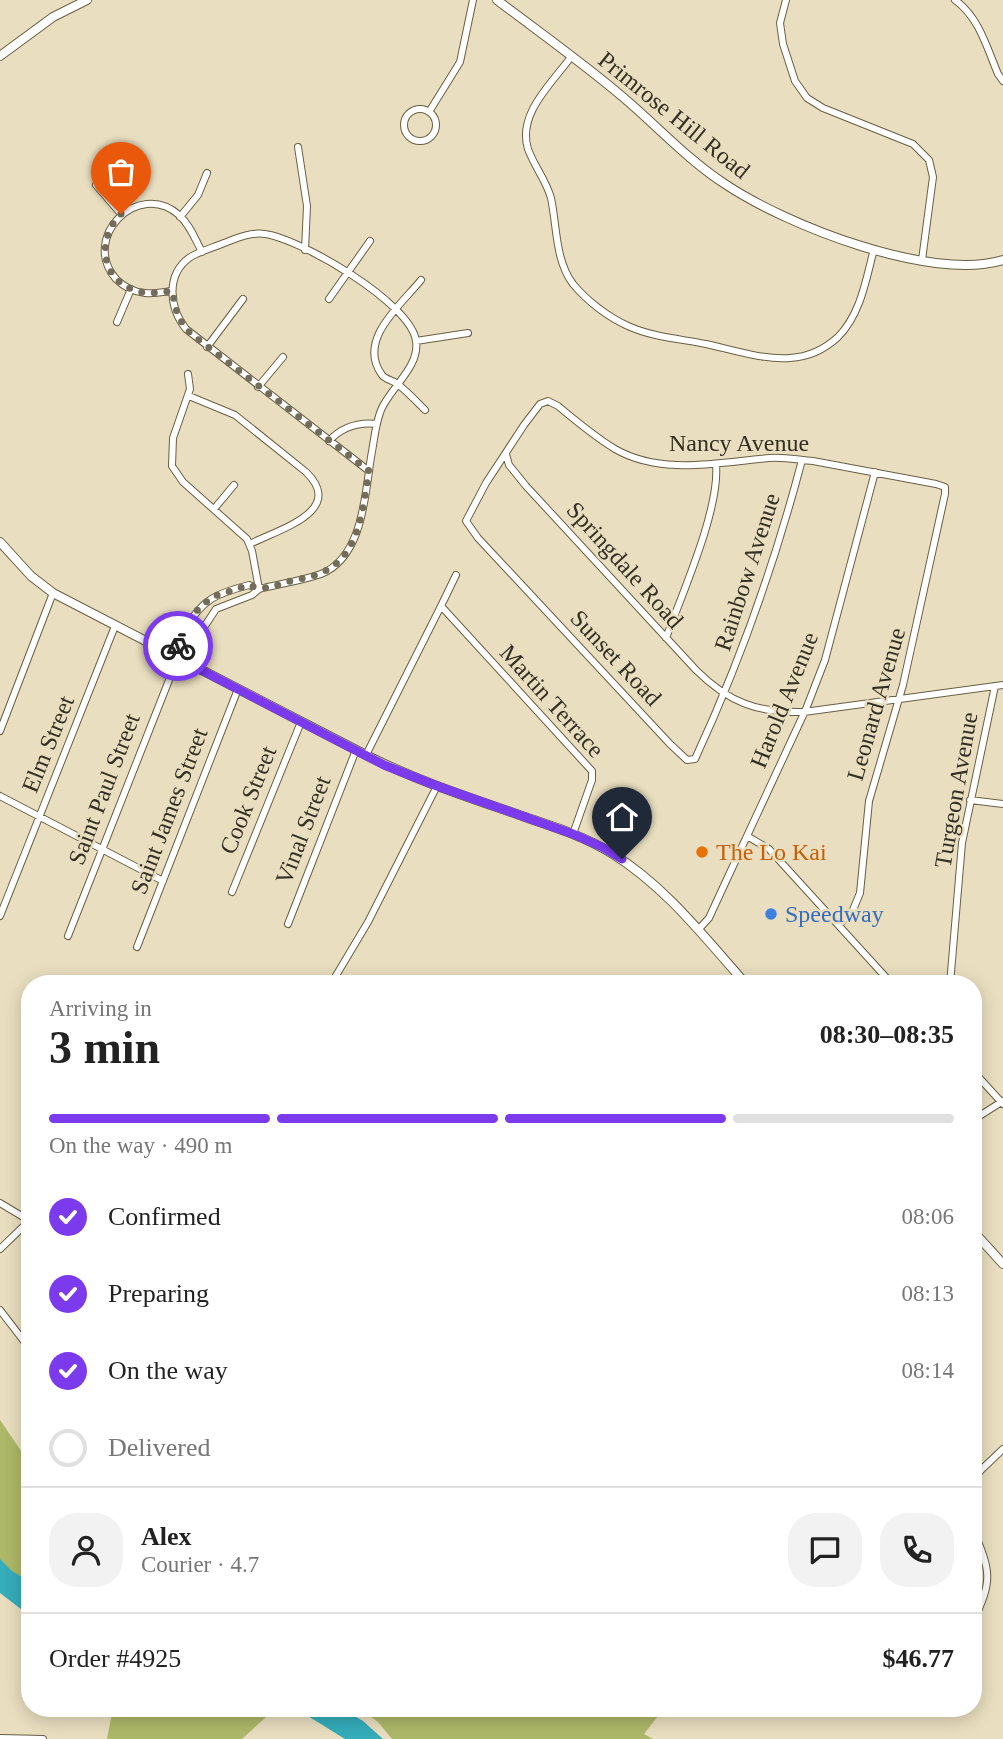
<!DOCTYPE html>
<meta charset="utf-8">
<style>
body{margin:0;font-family:"Times New Roman",serif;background:#f2f2f2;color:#222;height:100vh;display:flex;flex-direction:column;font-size:26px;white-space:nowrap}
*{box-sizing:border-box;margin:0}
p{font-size:23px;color:#767676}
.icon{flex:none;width:38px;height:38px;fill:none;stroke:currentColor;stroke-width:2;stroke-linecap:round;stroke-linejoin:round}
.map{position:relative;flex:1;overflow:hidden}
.sheet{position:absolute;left:21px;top:975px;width:961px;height:742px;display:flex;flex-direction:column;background:#fff;border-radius:28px;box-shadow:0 4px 18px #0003}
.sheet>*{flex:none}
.pin{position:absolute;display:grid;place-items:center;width:60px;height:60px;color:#fff;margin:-72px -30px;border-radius:50% 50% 50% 0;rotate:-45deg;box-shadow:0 0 7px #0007}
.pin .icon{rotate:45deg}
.courier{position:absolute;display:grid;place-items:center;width:70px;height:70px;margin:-35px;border:5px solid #7c3aed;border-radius:50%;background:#fff;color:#222;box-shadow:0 2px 9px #0007}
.overview em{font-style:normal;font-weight:700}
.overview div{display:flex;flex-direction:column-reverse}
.overview{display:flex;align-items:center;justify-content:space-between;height:119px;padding:0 28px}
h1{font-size:46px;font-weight:700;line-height:52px}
.bar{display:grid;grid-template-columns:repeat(4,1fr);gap:10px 7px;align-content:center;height:84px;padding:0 28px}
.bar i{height:9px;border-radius:5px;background:#e0e0e0}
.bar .active{background:#7c3aed}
.bar p{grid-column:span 4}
.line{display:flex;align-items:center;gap:18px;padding:0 28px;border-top:2px solid #e0e0e0}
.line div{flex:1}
.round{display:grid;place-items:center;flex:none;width:74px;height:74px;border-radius:28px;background:#f2f2f2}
ol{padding:0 28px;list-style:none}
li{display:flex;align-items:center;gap:21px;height:77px}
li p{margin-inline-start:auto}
li .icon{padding:7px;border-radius:50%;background:#7c3aed;color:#fff;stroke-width:4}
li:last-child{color:#767676}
li i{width:38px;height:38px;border:4px solid #e0e0e0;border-radius:50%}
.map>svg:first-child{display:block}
</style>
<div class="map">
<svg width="1003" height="1739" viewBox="0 0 1003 1739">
<rect width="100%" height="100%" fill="#e9debf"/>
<path fill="#aeb869" d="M0 1420 30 1464V1590L0 1570Z
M113 1708H276L242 1739H107Z
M359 1708H658L662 1711 644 1734 653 1739H392L378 1722Z"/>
<path fill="#35adbb" d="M0 1559 12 1571 30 1582V1616L0 1593Z
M295 1708H341L363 1721 383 1739H345Z"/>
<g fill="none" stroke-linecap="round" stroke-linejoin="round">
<defs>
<path id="street" d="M786 0 780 23 783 44 795 81 807 98 823 108 913 144 929 160 933 177 922 260
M955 0C979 17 987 48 998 74L1003 81
M571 57C552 83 517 114 528 149 534 166 546 180 551 198 557 226 555 260 573 284 587 301 608 317 628 326 652 337 681 339 706 344 733 350 763 360 790 358 808 357 825 349 838 337 861 314 866 279 874 249
M404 125a16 16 0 1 1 32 0a16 16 0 1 1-32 0Z
M429 112 460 62 473 0
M298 147 307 206 305 250
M96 185 121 214
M180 217 198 195 207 173
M421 280C402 304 356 340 382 375 385 379 391 380 396 383 406 390 416 401 425 410
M172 291C163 292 154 294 145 293 134 292 124 287 116 279 80 238 138 179 179 215 190 225 195 239 202 252
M329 299 370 241
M117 322 131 289
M416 341 468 333
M207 347 243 299
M188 374 190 389 173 438 172 466 183 482 247 539 252 551 259 589
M258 387 283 357
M189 396 235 415 306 472C347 512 276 530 250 544
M329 441C342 427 358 422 377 424
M506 454 509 465 526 486 696 670C729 703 758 713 804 712L1003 685
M802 460C775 563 740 662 695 759L687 760 670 744 478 538 466 521 486 483 524 425 540 404 548 401 558 406C576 421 595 437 615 449 662 476 720 462 770 458 784 457 799 460 813 461L936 484 945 487V494L903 685 869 801 860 893 853 910 839 925
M214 509 234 485
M441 606 456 575
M666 638C682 594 720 509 716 465
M178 658 191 647 216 609 252 595 259 589C279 584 301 581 321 574 363 557 365 495 371 457 374 442 375 425 381 410 390 388 420 367 416 341 411 303 301 239 265 234 250 232 237 238 224 243 213 248 199 251 189 258 166 275 169 308 186 329L369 471
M0 731 53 593
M366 755 441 606 592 771V780L573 834
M0 796 163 881
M970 800 1003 804
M747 836 769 849 892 984
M232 892 301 722
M0 916 115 626
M288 924 356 750
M698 930 709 918 727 879 806 709 825 660 875 472
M68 936 173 670C177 661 176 652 178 643 179 638 184 632 186 628 202 599 218 593 249 585L259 589
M137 947 238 689
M331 984 368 922 437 786
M950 984 962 843 995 686
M973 1071 1003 1104
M973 1120 1003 1101
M0 1203 30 1221
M0 1249 29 1221
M0 1310 30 1349
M973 1481 981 1470 1003 1449
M973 1529C991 1573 993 1579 973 1622
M0 1738 43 1739"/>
<path id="secondary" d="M497 0C539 32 583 63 624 98 657 126 688 160 725 184 786 225 931 282 1003 260
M0 56 53 17 87 0
M0 542 31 576 53 593 366 755C417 781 471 798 525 817 555 827 586 837 613 854 666 887 705 938 746 984
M973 1231 1003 1264"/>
</defs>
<use href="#street" stroke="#685f44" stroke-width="8"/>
<use href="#secondary" stroke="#685f44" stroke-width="10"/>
<use href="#street" stroke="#fff" stroke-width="6"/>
<use href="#secondary" stroke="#fff" stroke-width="8"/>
</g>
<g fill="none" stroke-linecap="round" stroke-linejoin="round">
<path stroke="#736c5a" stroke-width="7" stroke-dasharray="0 12.6" d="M121 214C97 237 100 278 134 290 146 295 159 292 172 291L178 317 190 333 369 471C363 506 360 556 323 572 313 577 302 578 291 581 276 585 264 592 249 585L212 597 198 609 178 646"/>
<path stroke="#7c3aed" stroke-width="9" d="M178 646V658L384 765 437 786 573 834 602 847 622 859"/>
</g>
<circle fill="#e8710a" stroke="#e9debf" stroke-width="2.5" cx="702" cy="852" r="7"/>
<circle fill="#3f7fe0" stroke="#e9debf" stroke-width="2.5" cx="771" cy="914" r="7"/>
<g text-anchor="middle" stroke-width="5" stroke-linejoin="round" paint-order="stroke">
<g font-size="24" fill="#332f23" stroke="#e9debf">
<text transform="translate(674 115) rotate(39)" y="8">Primrose Hill Road</text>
<text x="739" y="451">Nancy Avenue</text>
<text transform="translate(625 565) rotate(48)" y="8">Springdale Road</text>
<text transform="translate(747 572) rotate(-72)" y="8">Rainbow Avenue</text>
<text transform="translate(616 658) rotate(47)" y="8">Sunset Road</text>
<text transform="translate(784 700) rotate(-68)" y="8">Harold Avenue</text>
<text transform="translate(552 701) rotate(48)" y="8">Martin Terrace</text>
<text transform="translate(876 704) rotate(-74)" y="8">Leonard Avenue</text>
<text transform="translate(48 744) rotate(-68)" y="8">Elm Street</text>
<text transform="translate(104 789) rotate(-69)" y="8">Saint Paul Street</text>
<text transform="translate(956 790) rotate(-80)" y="8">Turgeon Avenue</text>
<text transform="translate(248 800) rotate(-68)" y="8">Cook Street</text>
<text transform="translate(169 811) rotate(-69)" y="8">Saint James Street</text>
<text transform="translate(303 830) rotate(-69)" y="8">Vinal Street</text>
</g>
<g font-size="24" fill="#c56008" stroke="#e9debf" text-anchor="start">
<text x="716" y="860">The Lo Kai</text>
</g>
<g font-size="24" fill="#366cbe" stroke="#e9debf" text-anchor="start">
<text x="785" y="922">Speedway</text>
</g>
</g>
</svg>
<div class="pin" style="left:121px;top:214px;background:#ea580c"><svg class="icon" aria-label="bag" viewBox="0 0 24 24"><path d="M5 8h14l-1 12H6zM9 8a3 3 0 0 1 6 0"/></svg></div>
<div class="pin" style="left:622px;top:859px;background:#1f2937"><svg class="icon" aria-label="home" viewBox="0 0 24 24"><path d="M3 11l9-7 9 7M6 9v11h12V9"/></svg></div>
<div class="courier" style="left:178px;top:646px"><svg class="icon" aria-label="bike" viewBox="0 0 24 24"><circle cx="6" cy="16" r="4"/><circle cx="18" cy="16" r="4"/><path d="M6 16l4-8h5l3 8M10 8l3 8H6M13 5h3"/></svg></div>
<section class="sheet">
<div class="overview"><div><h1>3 min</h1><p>Arriving in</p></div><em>08:30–08:35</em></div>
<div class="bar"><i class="active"></i><i class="active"></i><i class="active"></i><i></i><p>On the way · 490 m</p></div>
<ol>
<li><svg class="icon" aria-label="check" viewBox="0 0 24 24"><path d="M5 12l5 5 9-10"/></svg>Confirmed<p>08:06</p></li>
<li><svg class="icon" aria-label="check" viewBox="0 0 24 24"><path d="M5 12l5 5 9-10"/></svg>Preparing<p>08:13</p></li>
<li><svg class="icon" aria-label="check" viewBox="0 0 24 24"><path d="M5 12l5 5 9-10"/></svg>On the way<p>08:14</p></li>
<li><i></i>Delivered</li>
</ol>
<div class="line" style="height:126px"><a class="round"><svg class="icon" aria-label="person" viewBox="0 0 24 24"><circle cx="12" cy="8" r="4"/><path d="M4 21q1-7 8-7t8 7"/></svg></a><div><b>Alex</b><p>Courier · 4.7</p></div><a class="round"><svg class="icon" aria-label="chat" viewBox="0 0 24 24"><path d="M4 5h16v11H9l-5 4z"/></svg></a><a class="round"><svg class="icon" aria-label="phone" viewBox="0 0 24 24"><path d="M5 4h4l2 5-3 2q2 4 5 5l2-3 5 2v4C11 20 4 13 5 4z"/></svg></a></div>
<div class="line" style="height:91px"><div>Order #4925</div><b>$46.77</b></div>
</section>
</div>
